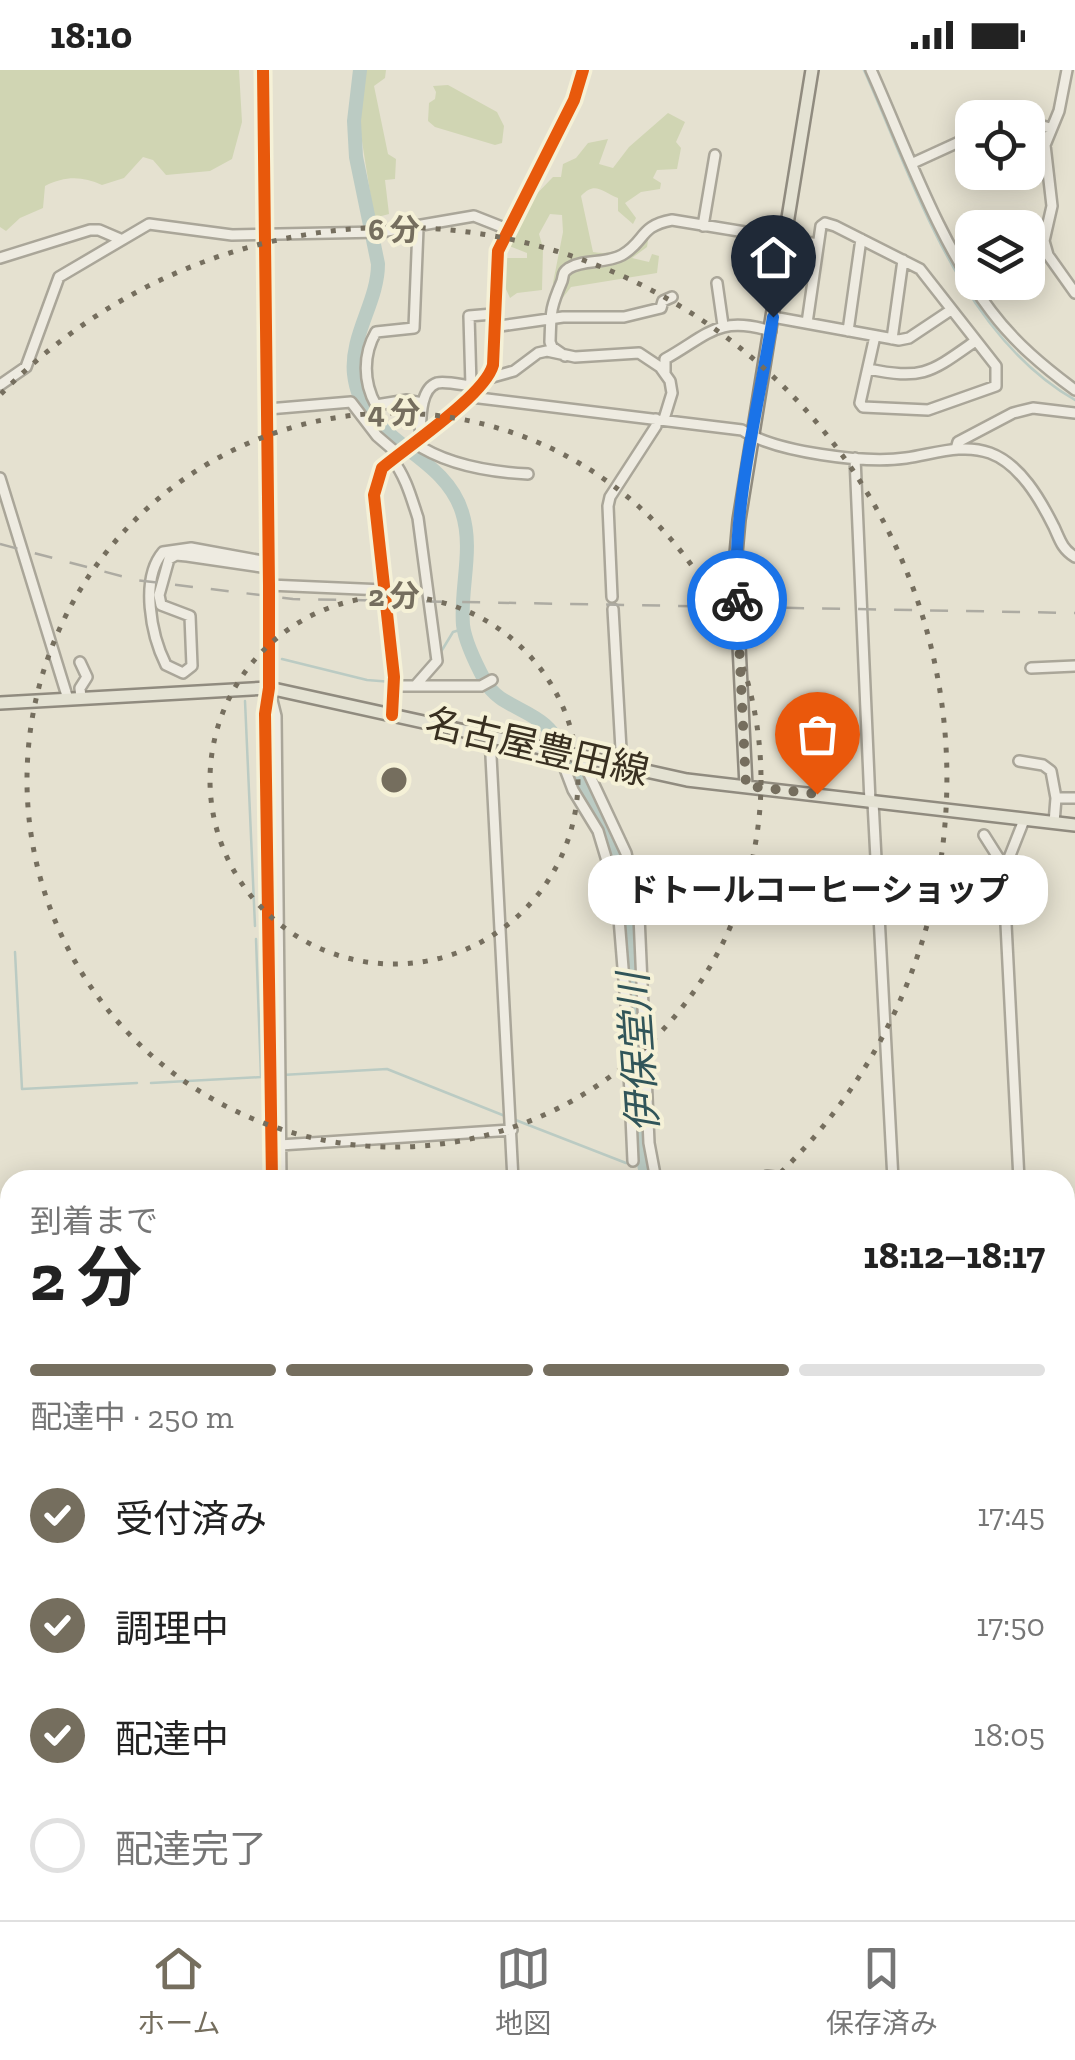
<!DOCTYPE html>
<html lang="ja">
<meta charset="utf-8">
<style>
body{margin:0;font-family:"Zilla Slab","Noto Sans JP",serif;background:#f2f2f2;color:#222;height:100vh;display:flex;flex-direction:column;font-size:38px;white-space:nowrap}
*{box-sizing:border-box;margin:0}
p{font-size:32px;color:#767676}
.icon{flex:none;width:55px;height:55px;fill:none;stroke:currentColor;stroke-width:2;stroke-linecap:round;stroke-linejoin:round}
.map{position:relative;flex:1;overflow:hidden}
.drawer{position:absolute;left:0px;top:1100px;width:1075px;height:750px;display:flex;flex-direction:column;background:#fff;border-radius:30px 30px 0 0;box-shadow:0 5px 25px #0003}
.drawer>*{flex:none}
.tools{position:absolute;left:955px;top:30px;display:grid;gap:20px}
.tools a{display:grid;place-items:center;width:90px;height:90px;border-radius:20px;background:#fff;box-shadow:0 5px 25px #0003;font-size:50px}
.pin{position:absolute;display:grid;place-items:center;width:85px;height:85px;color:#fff;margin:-102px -42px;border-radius:50% 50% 50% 0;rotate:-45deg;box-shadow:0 0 10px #0007}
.pin .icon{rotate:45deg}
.courier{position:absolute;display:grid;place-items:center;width:100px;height:100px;margin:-50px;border:8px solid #1a73e8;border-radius:50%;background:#fff;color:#222;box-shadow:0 2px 12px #0007}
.bubble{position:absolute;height:70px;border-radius:30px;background:#fff;box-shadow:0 5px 25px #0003;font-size:32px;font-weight:700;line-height:70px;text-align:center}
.head em{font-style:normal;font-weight:700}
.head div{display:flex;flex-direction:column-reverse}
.head{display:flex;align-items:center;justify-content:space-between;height:170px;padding:0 30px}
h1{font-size:65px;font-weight:700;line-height:75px}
.bar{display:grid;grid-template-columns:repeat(4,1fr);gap:15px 10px;align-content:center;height:120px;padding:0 30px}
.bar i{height:12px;border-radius:8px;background:#e0e0e0}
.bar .current{background:#756e5e}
.bar p{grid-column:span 4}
ol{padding:0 30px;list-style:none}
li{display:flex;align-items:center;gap:30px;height:110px}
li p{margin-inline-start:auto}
li .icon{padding:10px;border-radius:50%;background:#756e5e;color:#fff;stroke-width:4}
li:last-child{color:#767676}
li i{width:55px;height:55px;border:5px solid #e0e0e0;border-radius:50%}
.status{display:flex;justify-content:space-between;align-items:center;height:70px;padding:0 50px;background:#fff;direction:ltr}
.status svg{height:28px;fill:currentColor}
.menu{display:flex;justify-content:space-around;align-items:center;height:140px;border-top:2px solid #e0e0e0;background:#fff;font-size:28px;color:#767676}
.menu a{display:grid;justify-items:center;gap:5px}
.menu .current{color:#756e5e}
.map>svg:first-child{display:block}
</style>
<div class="status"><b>18:10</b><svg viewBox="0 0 49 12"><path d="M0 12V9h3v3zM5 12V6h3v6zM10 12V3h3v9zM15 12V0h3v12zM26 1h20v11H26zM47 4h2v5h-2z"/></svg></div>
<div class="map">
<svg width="1075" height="1850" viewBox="0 0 1075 1850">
<rect width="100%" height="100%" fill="#e5e1d0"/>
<path fill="#d0d5b3" d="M0 0H239L242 52 232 89 210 101 166 105 153 90 143 87 124 108 102 115C82 106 65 106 45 116L43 138 20 148 6 161 0 157Z
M363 0H386L385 8 374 16 388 84 396 89 395 109 385 110 389 144 374 148 359 52Z
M448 15 497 42 504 56 502 73 495 75 435 57 428 51 429 33 435 29 436 22 433 16Z
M668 43 685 52 676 72 681 78 677 99 657 100 653 108 661 113 660 119 641 122 625 133 636 148 633 154 618 141V128C601 121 595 111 581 126L593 182C616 186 630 176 649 164L647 177 632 188 649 192 652 184 659 186 657 203 571 217 558 234 555 233 559 220 553 213 563 162 562 145 550 144 539 164 543 178 542 220 517 223 510 228 501 208 503 188H527V183L507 175C510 148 535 126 553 107H561L563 94 576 88 588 73 608 69 599 94 613 98 629 77Z
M1075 1308V1482L1065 1483V1315Z"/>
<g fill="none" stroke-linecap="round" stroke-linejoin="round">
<path stroke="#bbcbc3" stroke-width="2.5" d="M864 0C915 114 960 264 1075 330
M439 585 453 562 463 559
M282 589 367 610 392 612
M245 631 255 856
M15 882 22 1019 137 1013
M282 1005 387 999 505 1046
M151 1013 261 1007 256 869
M513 1049 626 1093"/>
<path stroke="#bbcbc3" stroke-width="14" d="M360 0 354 51 356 87 378 194C378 232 350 265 354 304 361 372 443 381 462 442 474 479 460 517 463 555 465 572 477 596 485 611 497 634 526 638 545 655 563 671 566 694 579 713 592 734 606 756 615 779 628 815 628 854 630 891 634 963 632 1039 647 1110
M0 1167H10
M1065 1201 1075 1199"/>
<defs>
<path id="minor" d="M263 0 269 515V618L265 644 272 1110
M871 0C906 78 939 173 991 241 1015 273 1044 297 1075 320
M1067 0 1059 41 1045 75 1052 136 1044 171 1048 185 1075 223
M1028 52 1050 58
M913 93 972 66
M703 156 715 85
M418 158 414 258 376 262C363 284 363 312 376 335L407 330 422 333
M0 188 90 160H99L120 169
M717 213 723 255
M773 247 899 270 909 268 951 240
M807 253 821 156 825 153 835 156 920 199 996 296V316L928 340 863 337 860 333 875 266
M493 257 563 247H624L661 238 663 231 672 227
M848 261 861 169
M892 269 903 190
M565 286 552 277 550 272C551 242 550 239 562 211 564 204 562 203 569 198 584 189 606 194 622 185 646 171 639 156 672 150L818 174
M868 299C923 310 930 303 974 272
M665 303V289C708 265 718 245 771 261
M489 308 514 301 538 283 547 281 575 287 639 283 660 297 670 311 672 323 664 349
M0 315 26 297 59 207 149 154 232 165 381 162 474 146 507 159
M471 327 742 360C775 382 866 394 906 388 934 384 962 373 990 383 1020 394 1040 429 1054 457 1060 470 1062 479 1075 487
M268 339 351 332 377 366 398 384
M420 367C421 353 419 319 437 313 446 311 462 315 471 316L469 246 493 244
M413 372C446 395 489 402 528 404
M956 379 958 372 1013 343 1033 338 1075 343
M855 388 870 732
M392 389C406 407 411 427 418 448L437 591 415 616
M0 408 68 629
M268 492 191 478 163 482C140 509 151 565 166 595L183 603 192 596 190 546 161 535 159 525 169 489 176 485 187 486 268 498
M269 515 384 520
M612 527 608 436 610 427 656 356V349
M613 539 622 697
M80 592 87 607 80 618 81 628
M1031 598 1075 596
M393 616H481L492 610
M271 626 276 646 281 1110
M392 645 394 607 374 425 382 398C408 376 485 325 493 295L498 181 574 30 583 0
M490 667 513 1110
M559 683 573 720 598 761 617 824 626 935 633 1091
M582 689 626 783 639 846 649 1073 656 1110
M1019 691 1043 695 1051 701 1056 728
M873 732 893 1110
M1054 753 1056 728H1075
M984 765 1003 795
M280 1075 512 1060
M767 1106 796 1110
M1019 1110 1003 795 1009 788 1024 750
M1065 1174 1075 1171
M0 1319 10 1326
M0 1431H10
M1065 1493 1075 1491
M0 1652 10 1655
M0 1696 10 1729
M1065 1766H1075
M1065 1817 1075 1818
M44 1840 47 1850
M158 1840V1850
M182 1840 185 1850
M680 1840 681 1850
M945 1840V1850
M70 1850 101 1840
M289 1850V1840
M349 1850V1840
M360 1850V1840
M420 1850V1840
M553 1850V1840
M816 1850V1840"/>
<path id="major" d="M0 633 269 618 687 710 1075 755
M746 716 735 495 739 450 812 0"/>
</defs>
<use href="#minor" stroke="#aaa699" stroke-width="14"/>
<use href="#major" stroke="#908b7f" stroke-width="16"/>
<use href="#minor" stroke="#eeebe1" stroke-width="9"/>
<use href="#major" stroke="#e4e2d3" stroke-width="11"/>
<path stroke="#adaba2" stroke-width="2.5" stroke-dasharray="18 18" stroke-linecap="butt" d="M0 474 136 510 293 529 1075 543"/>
<defs>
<path id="cycleway" d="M263 0 269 515V618L265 644 272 1110
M392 645 394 607 374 425 382 398C408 376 485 325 493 295L498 181 574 30 583 0"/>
</defs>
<use href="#cycleway" stroke="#f5f1d7" stroke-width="19"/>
<use href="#cycleway" stroke="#e8590c" stroke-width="12"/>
</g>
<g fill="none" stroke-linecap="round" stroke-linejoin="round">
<path stroke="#756e5e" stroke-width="10" stroke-dasharray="0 18" d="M737 530 746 716 817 724"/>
<path stroke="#1a73e8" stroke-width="12" d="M737 530C732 435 758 340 773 247"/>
</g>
<g fill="none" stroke="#756e5e" stroke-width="5" stroke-dasharray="5 10">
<circle cx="394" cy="710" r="184"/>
<circle cx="394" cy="710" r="367"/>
<path d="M1 324A551 551 0 1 1 773 1110"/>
</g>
<g text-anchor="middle" stroke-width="8" stroke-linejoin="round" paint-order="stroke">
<g font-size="38" fill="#393021" stroke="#f5f1d7">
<text transform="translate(537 677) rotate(13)" y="13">名古屋豊田線</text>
</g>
<g font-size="40" font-style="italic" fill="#315559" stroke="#f5f1d7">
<text transform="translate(638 983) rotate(-94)" y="14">伊保堂川</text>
</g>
</g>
<circle cx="394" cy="710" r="15" fill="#756e5e" stroke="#f5f1d7" stroke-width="5"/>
<g font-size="30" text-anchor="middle" font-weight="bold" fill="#756e5e" stroke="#f5f1d7" stroke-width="8" stroke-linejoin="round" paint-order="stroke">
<text x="394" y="170">6 分</text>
<text x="394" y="353">4 分</text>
<text x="394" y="536">2 分</text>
</g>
</svg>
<div class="tools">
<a><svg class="icon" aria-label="locate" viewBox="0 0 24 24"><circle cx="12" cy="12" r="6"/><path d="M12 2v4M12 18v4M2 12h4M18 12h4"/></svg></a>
<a><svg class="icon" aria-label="layers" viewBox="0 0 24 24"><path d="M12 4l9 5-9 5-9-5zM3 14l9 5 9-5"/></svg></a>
</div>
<div class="pin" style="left:817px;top:724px;background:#ea580c"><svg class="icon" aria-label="bag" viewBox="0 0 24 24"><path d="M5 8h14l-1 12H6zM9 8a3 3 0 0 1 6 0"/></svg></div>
<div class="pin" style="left:773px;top:247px;background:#1f2937"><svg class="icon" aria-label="home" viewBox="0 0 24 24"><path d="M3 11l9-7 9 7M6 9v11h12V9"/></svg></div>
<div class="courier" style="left:737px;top:530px"><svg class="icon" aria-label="bike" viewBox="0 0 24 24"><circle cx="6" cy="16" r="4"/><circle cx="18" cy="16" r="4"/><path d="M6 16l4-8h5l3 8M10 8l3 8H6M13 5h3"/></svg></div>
<div class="bubble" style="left:588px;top:785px;width:460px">ドトールコーヒーショップ</div>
<section class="drawer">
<div class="head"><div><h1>2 分</h1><p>到着まで</p></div><em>18:12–18:17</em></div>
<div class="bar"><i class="current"></i><i class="current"></i><i class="current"></i><i></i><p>配達中 · 250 m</p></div>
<ol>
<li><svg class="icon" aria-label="check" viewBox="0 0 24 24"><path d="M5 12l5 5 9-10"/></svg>受付済み<p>17:45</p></li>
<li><svg class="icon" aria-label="check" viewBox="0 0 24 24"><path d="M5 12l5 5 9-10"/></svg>調理中<p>17:50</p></li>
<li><svg class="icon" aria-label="check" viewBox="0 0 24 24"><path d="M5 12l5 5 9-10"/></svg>配達中<p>18:05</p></li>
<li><i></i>配達完了</li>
</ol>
</section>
</div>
<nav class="menu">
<a class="current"><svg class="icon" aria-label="home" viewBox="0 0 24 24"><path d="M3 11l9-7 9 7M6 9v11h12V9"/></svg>ホーム</a>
<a><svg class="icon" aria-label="map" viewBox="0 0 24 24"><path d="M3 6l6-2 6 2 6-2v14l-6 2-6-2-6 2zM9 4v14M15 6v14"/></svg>地図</a>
<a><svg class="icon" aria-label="saved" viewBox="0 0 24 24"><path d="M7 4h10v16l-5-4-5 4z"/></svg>保存済み</a>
</nav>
